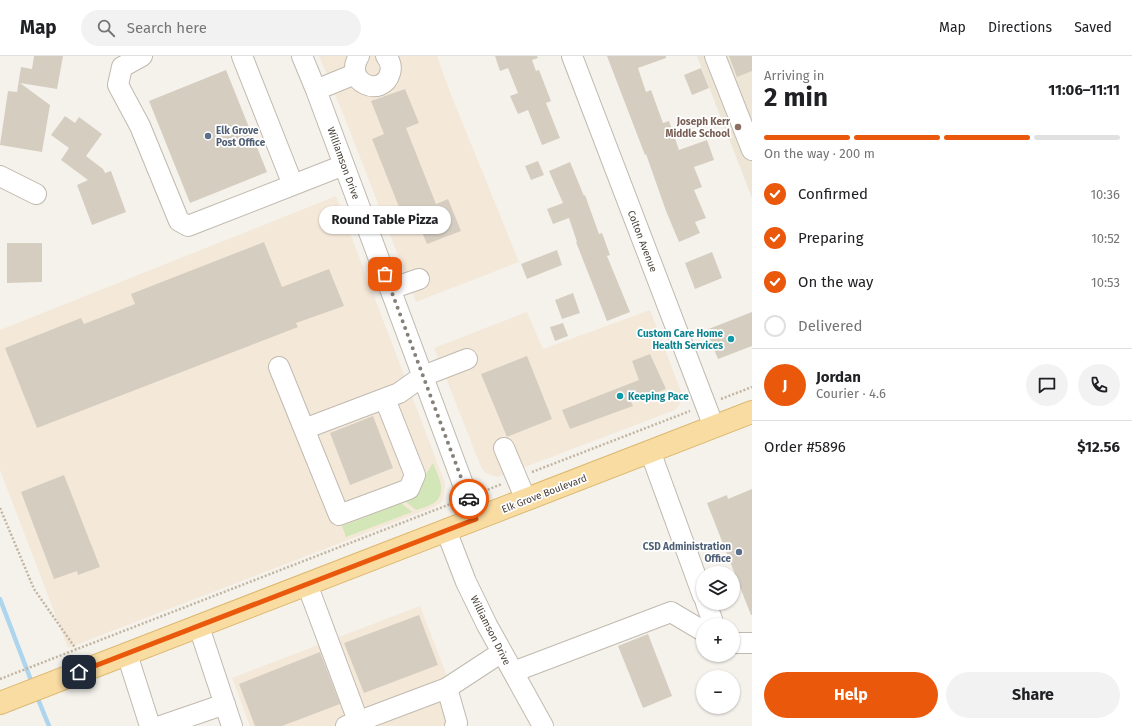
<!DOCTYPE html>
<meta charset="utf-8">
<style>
body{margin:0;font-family:"Fira Sans",sans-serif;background:#f2f2f2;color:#202124;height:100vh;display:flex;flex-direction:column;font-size:15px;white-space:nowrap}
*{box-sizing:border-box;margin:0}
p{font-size:13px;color:#757577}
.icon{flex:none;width:22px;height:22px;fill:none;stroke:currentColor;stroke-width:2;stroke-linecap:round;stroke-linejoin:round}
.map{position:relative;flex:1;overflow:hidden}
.sheet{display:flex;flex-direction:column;background:#fff;width:380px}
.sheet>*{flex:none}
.buttons{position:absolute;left:696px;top:510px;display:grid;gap:8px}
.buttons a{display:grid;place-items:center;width:44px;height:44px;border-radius:50%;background:#fff;box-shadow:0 1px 3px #0004;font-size:20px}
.pin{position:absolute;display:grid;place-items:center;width:34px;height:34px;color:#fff;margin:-17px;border-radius:8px;box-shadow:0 2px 6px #0006}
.courier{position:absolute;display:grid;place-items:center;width:40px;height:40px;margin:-20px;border:3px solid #ea580c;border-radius:50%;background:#fff;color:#222;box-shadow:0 1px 5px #0007}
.bubble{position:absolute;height:28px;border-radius:14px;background:#fff;box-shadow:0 1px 3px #0004;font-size:13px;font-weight:700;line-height:28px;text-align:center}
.headline em{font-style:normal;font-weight:700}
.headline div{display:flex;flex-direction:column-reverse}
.headline{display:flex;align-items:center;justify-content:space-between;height:68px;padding:0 12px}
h1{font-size:26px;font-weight:700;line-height:30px}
.bar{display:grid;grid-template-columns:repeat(4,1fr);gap:6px 4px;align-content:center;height:48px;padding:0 12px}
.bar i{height:5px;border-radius:3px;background:#e0e0e0}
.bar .current{background:#ea580c}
.bar p{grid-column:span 4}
.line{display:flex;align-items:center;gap:10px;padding:0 12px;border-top:1px solid #e0e0e0}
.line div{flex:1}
.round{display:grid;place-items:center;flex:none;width:42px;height:42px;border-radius:21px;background:#f2f2f2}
ol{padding:0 12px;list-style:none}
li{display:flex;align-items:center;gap:12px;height:44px}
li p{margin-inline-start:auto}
li .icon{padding:4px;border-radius:50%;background:#ea580c;color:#fff;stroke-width:4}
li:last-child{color:#757577}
li i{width:22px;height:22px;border:2px solid #e0e0e0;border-radius:50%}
.cta{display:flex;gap:8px;margin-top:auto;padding:8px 12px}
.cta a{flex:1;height:46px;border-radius:24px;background:#ea580c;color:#fff;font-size:16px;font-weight:700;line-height:46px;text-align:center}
.cta a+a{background:#f2f2f2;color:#202124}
header{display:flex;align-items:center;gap:24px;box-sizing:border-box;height:56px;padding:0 20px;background:#fff;border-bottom:1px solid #e0e0e0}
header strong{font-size:19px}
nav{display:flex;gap:22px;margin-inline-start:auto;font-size:14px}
.search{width:280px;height:36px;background:#f2f2f2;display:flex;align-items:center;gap:10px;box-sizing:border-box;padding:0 14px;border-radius:22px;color:#757577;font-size:15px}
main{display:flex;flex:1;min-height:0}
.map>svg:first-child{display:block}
</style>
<header>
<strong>Map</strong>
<div class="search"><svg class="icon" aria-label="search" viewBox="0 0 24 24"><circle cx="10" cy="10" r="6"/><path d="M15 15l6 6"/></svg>Search here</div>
<nav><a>Map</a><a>Directions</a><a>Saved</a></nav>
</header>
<main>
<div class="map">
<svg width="752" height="670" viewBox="0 0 752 670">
<rect width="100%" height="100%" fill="#f5f2ec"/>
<path fill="#f4e8d9" d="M319 0H437L450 36 519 206 416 246 344 60Z
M336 140 445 427 444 439 442 446 434 451 68 592 0 414V274Z
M650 254 683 341 680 348 675 354 504 419 497 421 485 417 481 411 434 292 527 256 543 293Z
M420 550 466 670H250L232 622Z"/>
<path fill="#ede6d7" d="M697 0H752V142Z"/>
<path fill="#d3e6b7" d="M433 407C438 419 448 437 434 447 429 450 422 452 416 454L405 445 416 441 423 423Z
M401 447 412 456 346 481 342 470Z"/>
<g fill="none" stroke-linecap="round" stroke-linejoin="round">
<path stroke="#add5ed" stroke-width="4.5" d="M0 543 32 627
M36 638 49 670"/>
</g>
<path fill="#d6cdc1" d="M34 0H63L57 33 20 27 50 49 42 96 0 89 8 35 17 36 21 11 32 13Z
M495 0H537L538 2 532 4 536 15 539 14 551 45 546 47 560 82 542 89 528 54 518 58 510 40 518 37 508 12 500 15Z
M607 0H666V2L638 12 646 36 651 34 663 67 669 65 679 94 707 84 714 104 694 111 702 131 694 134 706 162 695 166 700 177 679 186 666 155 646 98 645 99Z
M729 0H752V15L737 21Z
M701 12 709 32 692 39 684 19Z
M226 14 267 116 190 147 149 45Z
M405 33 419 67 406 72 436 148 448 143 461 175 427 188 414 157 403 161 372 83 384 78 371 45Z
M65 60 75 67 79 61 102 78 86 100 103 113 105 117 111 115 126 156 92 169 77 129 88 124 61 104 69 92 51 79Z
M538 105 544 119 531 124 525 110Z
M570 106 584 140 585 139 599 178 602 177 610 199 607 200 630 256 607 265 576 186H577L569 162 553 168 547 153 563 147 549 115Z
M264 186 282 231 329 213 344 250 296 267 298 271 37 372 5 292 81 262 84 268 135 248 131 238Z
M7 187H42V226L7 227Z
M557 194 562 209 527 223 521 208Z
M712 196 722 222 695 233 685 207Z
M573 237 580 257 562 263 555 244Z
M752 256V290L718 303 706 274Z
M563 267 568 280 555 285 550 271Z
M650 298 666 333 631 346 633 350 570 373 562 354 639 324 632 305Z
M527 300 552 363 507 381 481 318Z
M373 360 393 412 350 429 330 377Z
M64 419 100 511 78 519 77 515 54 523 21 436Z
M752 433V559H751L707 447 727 439 728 443Z
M419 559 438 609 364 637 344 587Z
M648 578 672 640 643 652 618 590Z
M320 596 340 648 282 670H255L239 628Z"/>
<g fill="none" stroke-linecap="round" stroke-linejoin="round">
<defs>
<path id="minor" d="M142 0 122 11 118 29 140 70 179 165 188 170 293 129
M242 0 293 129 344 109
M302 0 316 34 476 463
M359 0C342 27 383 43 390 17 392 11 390 5 386 0
M572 0 714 371
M715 0 752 94
M316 34 355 18
M0 120 36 138
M390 233 419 223
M279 311 339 459 409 433 415 419 385 343
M304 373 399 337 423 320 467 303
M504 392 526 444
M650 395 703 540
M446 474 466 526 487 569 543 670
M307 528 360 670
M706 547 714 569
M199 571 232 670
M733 587H752
M127 598 150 670
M513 616 671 556 703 575
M447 632 457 667 455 670
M161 670 225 648
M346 670 447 632 502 596"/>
<path id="major" d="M0 647 752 356"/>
</defs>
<use href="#minor" stroke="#c0b9ae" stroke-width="22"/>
<use href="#major" stroke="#ddb971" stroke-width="24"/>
<path stroke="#c1b4a1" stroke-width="2.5" stroke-dasharray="2 2" stroke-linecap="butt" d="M721 343 752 331
M532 416 690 355
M484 435 502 428
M0 452 34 533 76 593
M0 623 453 447"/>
<use href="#minor" stroke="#fff" stroke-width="20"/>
<use href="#major" stroke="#f8dca1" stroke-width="22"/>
</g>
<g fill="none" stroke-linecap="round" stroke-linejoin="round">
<path stroke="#858078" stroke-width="4" stroke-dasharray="0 7.2" d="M385 218 469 443"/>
<path stroke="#ea580c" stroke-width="5" d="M79 616 476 463 469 443"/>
</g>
<circle fill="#8d6e63" stroke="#fff" stroke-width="1.5" cx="738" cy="71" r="4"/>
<g fill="#5c6f8a" stroke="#fff" stroke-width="1.5">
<circle cx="208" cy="80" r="4"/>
<circle cx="739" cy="496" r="4"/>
</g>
<g fill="#0f9aa8" stroke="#fff" stroke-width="1.5">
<circle cx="731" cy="283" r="4"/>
<circle cx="620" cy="340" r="4"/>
</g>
<g text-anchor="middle" stroke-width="3.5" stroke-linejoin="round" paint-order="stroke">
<g font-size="10" font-weight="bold" fill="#785e54" stroke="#fff" text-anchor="end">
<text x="730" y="69">Joseph Kerr<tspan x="730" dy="12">Middle School</tspan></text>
</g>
<g font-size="10" font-weight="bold" fill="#4e5e75" stroke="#fff" text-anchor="start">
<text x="216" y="78">Elk Grove<tspan x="216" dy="12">Post Office</tspan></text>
<text x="731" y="494" text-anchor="end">CSD Administration<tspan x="731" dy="12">Office</tspan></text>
</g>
<g font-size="10" fill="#494239" stroke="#fff">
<text transform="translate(344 107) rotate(70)" y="4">Williamson Drive</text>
<text transform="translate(643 185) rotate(69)" y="4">Colton Avenue</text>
<text transform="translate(544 437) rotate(-21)" y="4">Elk Grove Boulevard</text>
<text transform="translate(491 574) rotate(63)" y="4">Williamson Drive</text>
</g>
<g font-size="10" font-weight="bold" fill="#0d838f" stroke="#fff" text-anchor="end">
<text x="723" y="281">Custom Care Home<tspan x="723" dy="12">Health Services</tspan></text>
<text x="628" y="344" text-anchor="start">Keeping Pace</text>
</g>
</g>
</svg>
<div class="buttons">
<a><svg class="icon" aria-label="layers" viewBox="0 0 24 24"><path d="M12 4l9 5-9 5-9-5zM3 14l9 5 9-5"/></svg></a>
<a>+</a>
<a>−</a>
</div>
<div class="pin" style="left:385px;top:218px;background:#ea580c"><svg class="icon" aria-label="bag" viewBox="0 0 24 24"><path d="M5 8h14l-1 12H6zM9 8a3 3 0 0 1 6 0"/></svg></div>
<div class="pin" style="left:79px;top:616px;background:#1f2937"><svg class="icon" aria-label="home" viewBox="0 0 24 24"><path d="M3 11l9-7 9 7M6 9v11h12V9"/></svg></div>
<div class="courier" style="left:469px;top:443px"><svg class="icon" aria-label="car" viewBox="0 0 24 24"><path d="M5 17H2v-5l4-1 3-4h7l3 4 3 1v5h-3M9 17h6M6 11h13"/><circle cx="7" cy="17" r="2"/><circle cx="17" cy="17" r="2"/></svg></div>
<div class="bubble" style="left:319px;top:150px;width:132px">Round Table Pizza</div>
</div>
<section class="sheet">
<div class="headline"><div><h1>2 min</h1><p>Arriving in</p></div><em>11:06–11:11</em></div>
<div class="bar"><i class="current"></i><i class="current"></i><i class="current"></i><i></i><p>On the way · 200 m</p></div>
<ol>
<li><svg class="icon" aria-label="check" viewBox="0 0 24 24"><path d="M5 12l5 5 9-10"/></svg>Confirmed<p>10:36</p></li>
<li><svg class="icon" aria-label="check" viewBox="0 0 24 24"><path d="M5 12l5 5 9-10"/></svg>Preparing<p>10:52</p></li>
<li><svg class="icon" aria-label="check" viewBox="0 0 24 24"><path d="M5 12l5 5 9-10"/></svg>On the way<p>10:53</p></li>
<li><i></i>Delivered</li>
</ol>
<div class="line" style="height:72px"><b class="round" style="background:#ea580c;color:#fff">J</b><div><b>Jordan</b><p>Courier · 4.6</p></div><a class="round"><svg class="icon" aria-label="chat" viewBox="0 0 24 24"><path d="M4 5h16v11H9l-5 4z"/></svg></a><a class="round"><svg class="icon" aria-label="phone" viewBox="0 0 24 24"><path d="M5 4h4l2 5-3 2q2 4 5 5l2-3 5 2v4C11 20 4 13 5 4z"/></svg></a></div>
<div class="line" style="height:52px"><div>Order #5896</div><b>$12.56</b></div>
<div class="cta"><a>Help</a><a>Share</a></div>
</section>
</main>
